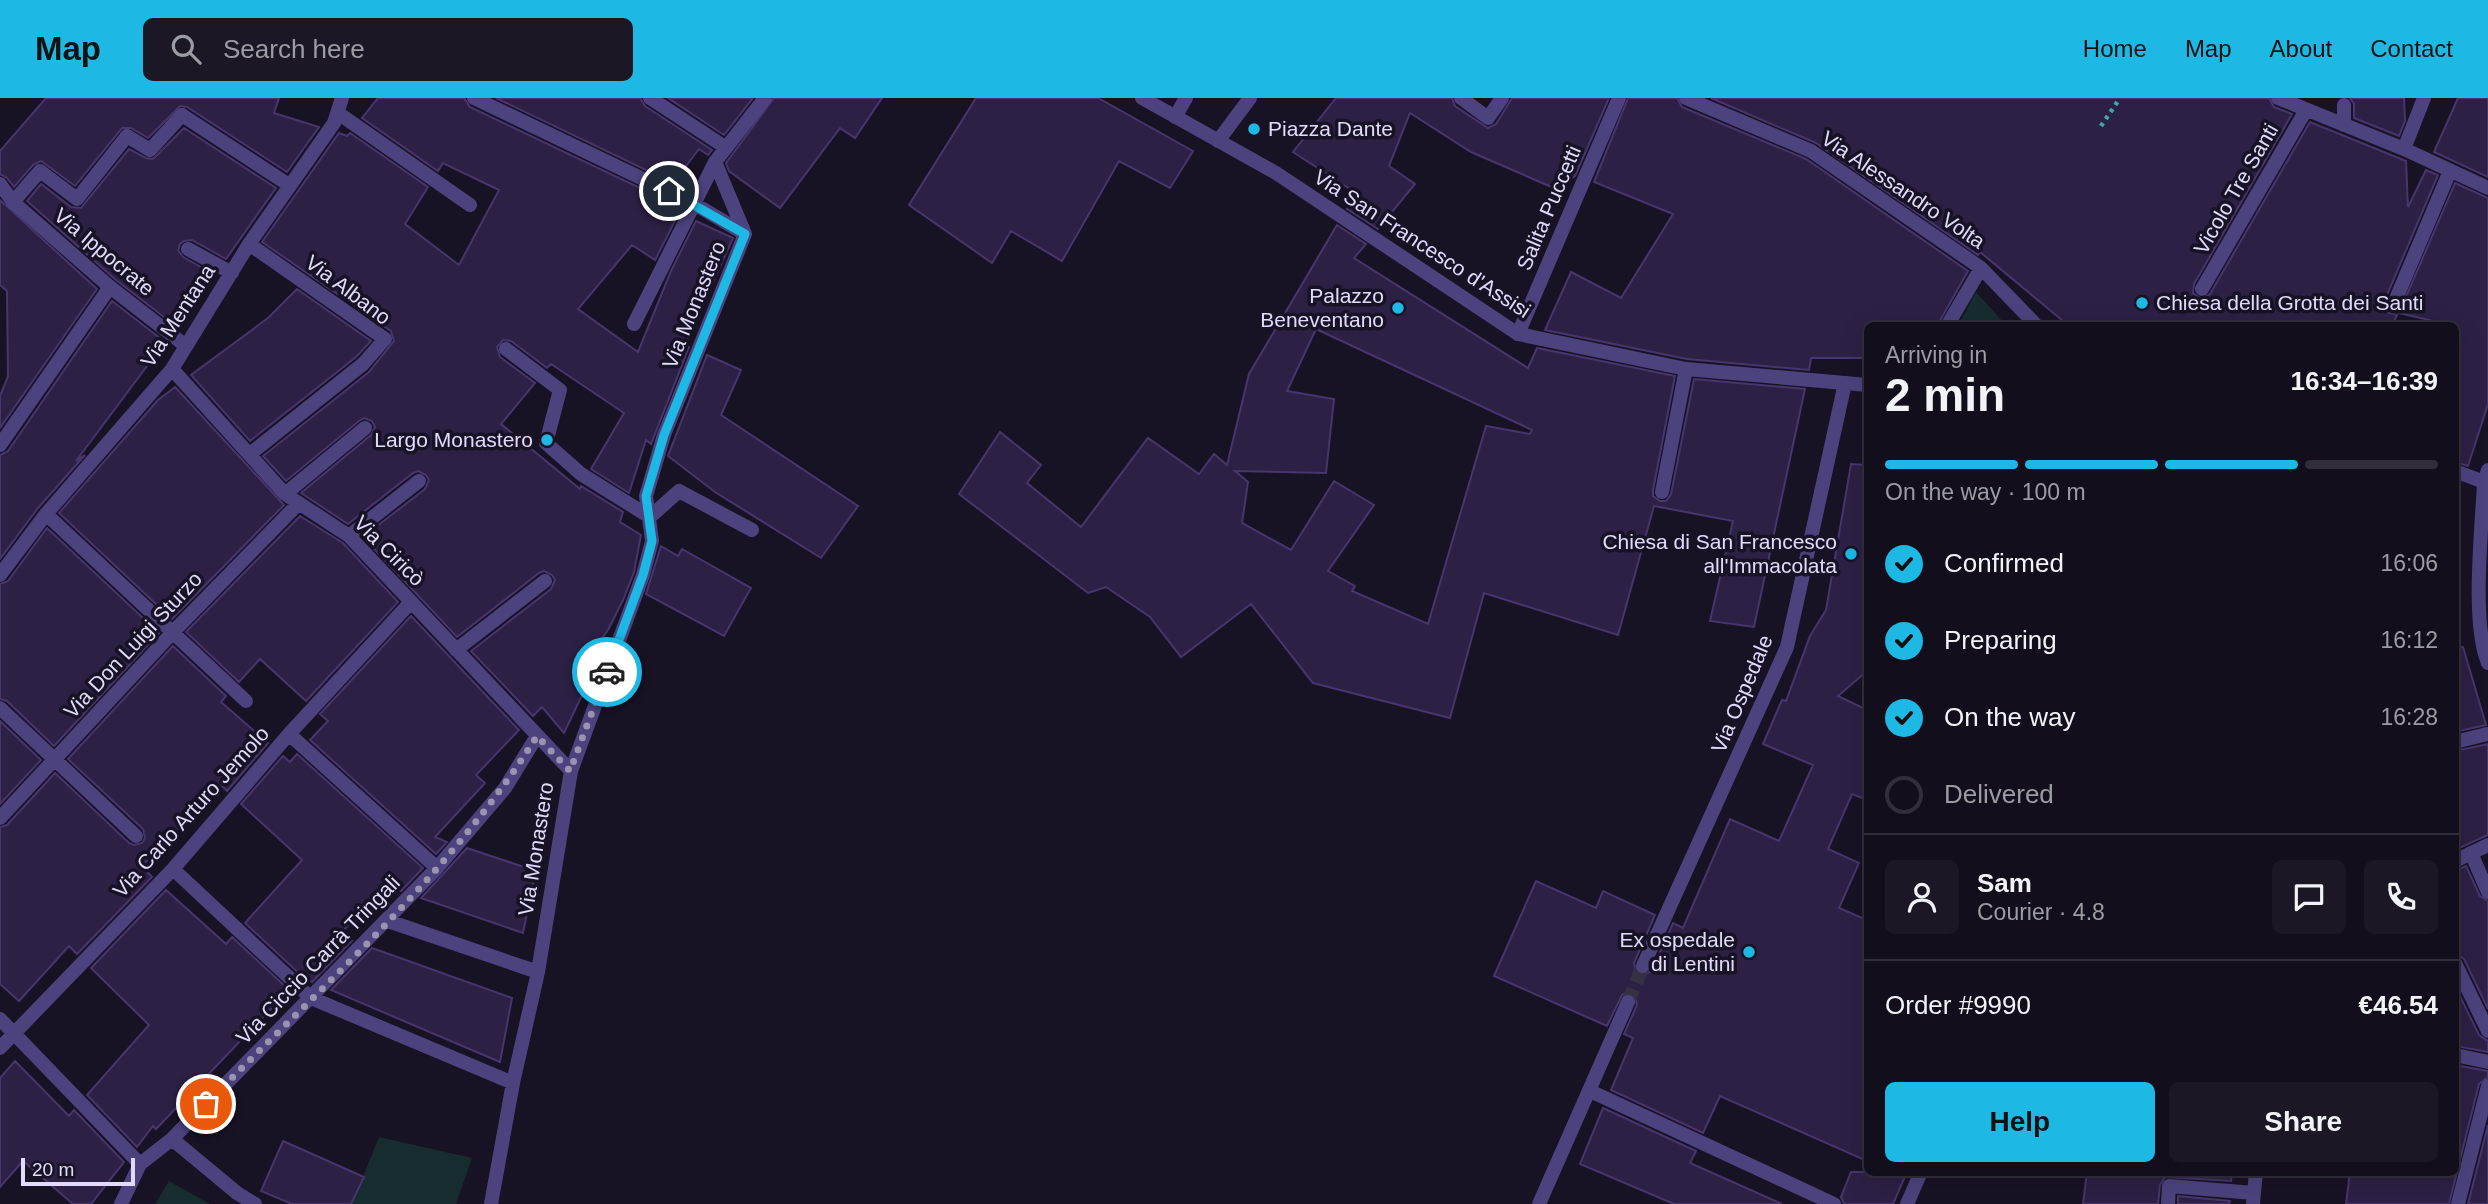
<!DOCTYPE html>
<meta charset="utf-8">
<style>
body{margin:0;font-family:Arial,sans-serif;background:#1b1725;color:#f1f3f6;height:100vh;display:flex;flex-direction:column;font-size:26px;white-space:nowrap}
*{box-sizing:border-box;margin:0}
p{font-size:23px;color:#9c9ca3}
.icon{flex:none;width:38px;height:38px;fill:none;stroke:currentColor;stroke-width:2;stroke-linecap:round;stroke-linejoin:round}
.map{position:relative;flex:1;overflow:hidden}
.drawer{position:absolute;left:1864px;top:224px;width:595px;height:854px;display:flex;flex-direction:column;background:#120e1c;border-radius:10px;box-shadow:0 7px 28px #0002,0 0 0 2px #312e3b}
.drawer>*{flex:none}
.scale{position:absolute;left:21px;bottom:18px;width:114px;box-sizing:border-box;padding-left:7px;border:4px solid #e2dafb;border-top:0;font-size:19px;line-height:24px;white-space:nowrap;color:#e2dafb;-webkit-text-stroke:5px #181225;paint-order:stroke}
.pin{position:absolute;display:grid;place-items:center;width:60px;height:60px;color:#fff;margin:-30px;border:4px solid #fff;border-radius:50%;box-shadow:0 2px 7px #0007}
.courier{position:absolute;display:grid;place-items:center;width:70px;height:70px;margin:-35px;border:5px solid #1db8e4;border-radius:50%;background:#fff;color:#222;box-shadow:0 2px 9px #0007}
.headline em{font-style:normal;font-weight:800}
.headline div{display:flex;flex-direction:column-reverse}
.headline{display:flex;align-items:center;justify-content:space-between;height:119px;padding:0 21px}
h1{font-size:46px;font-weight:800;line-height:52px}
.bar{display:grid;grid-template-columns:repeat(4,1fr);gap:10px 7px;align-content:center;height:84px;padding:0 21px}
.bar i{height:9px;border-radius:5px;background:#312e3b}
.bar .current{background:#1db8e4}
.bar p{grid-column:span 4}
.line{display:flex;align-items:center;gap:18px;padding:0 21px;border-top:2px solid #312e3b}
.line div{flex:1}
.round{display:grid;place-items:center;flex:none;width:74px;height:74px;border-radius:10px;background:#1b1725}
ol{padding:0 21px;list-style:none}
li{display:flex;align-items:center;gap:21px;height:77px}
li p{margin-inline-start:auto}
li .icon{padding:7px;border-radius:50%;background:#1db8e4;color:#111;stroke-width:4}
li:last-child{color:#9c9ca3}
li i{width:38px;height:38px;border:4px solid #312e3b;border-radius:50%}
.action{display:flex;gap:14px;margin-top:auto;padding:14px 21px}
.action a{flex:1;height:80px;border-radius:10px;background:#1db8e4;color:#111;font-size:28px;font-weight:800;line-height:80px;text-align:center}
.action a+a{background:#1b1725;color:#f1f3f6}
header{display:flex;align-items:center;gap:42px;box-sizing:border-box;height:98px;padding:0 35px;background:#1db8e4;color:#111}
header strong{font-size:33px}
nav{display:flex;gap:38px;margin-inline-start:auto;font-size:24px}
.search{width:490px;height:63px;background:#1b1725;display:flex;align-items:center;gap:18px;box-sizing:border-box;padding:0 24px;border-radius:10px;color:#9c9ca3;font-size:26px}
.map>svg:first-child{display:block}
</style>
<header>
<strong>Map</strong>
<div class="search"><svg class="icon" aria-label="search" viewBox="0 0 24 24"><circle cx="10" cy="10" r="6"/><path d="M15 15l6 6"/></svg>Search here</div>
<nav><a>Home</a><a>Map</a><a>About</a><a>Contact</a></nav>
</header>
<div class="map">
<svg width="2488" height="1106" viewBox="0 0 2488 1106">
<rect width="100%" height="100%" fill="#181225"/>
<path fill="#162c2e" d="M1976 194 2006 227H1958Z
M379 1039 472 1060 456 1106H352Z
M169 1083 210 1106H155Z"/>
<path fill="#2c2044" stroke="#47356d" stroke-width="2" fill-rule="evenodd" d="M46 0H279L274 15 319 29 287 74 187 9 180 8 148 40 131 30H122L75 88 41 63 33 67 14 89 7 80 0 76V53Z
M378 0H464L470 9 661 100 658 105 679 115 655 162 632 147 578 211 638 254 671 173 696 123 733 140 685 247 689 249 651 346 646 342 629 395 591 371 624 315 551 266 547 270 511 243 503 242 497 249 500 259 535 285 501 326 580 391 581 388 623 414 620 424 641 437 634 474 623 502 608 532 584 565 594 572 564 635 542 609 533 618 471 553 551 491 555 482 552 477 544 473 539 475 457 539 363 439 425 391 429 382 426 377 418 373 413 375 348 426 301 395 371 337 375 329 372 323 364 320 359 323 286 383 263 358 369 274 394 243 391 233 262 144 339 35 347 38 350 35 428 89 405 126 459 167 499 92 443 65 438 73 362 20Z
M496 0H640L645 8 712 52 708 57 699 51 673 85Z
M668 0H753L724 37Z
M774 0H882L855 40 840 30 780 110 729 73 726 65Z
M976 0H1098L1193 53 1170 90 1119 63 1062 163 1011 133 992 165 909 107Z
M1336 0H1452L1455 8 1488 30 1496 26 1512 0H1609L1575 78 1556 91 1471 54 1410 15 1389 68 1415 86 1378 131 1347 111 1356 95 1293 54Z
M1628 0H1677L1682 9 1806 61 1968 173 1937 228H1867V260H1811L1809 272 1687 261 1545 232 1571 174 1621 200 1673 116 1594 84Z
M1711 0H2269L2274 9 2292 16 2194 186 2193 195 2201 201 2210 196 2310 24 2406 63 2408 109 2426 72 2438 77 2384 204 2386 214 2397 217 2392 228H2069L1980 154 1978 157 1816 45Z
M2350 0H2404L2405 23 2399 38 2354 20V6Z
M2458 0H2488V79L2434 54Z
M184 30 276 90 226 161 192 142 184 143 180 146 178 152 183 159 215 177 177 229 116 182 27 103 41 86 71 109 81 110 129 51 146 60 153 61Z
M2455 85 2488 100V306L2468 368 2455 364V228L2399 215Z
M0 102 97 191 0 330V298L8 278 7 193 0 187Z
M1337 127 1366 146 1354 160 1528 270 1537 250 1675 278 1653 392V398L1660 403H1666L1671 396 1694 281 1805 291 1754 529 1710 523 1733 423 1654 408 1618 537 1484 495 1450 620 1313 585 1251 506 1181 559 1150 519 1106 489 1088 495 959 396 1000 334 1041 367 1027 385 1081 429 1148 340 1199 376 1214 356 1227 367 1249 276ZM1316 231 1532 332 1530 336 1486 328 1428 526 1352 493 1355 488 1328 473 1374 407 1334 383 1291 452 1242 425 1248 384 1235 373 1326 375 1334 301 1287 293Z
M297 191 371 243 356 259 250 343 191 277 268 220Z
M112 203 165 244 76 363 85 357 38 410 0 461V357L8 353Z
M707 257 741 272 721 317 858 408 821 460 715 394 668 358Z
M175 289 284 407 172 521 59 415 158 302Z
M1851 366 1867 367V573L1838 598 1867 612V702L1852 696 1828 751 1859 765 1839 810 1867 822V1063L1720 998 1703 1035 1611 992 1633 940 1624 936 1637 907 1635 898 1628 894 1622 897 1607 928 1494 878 1536 783 1596 810 1603 793 1655 817 1634 865 1636 874 1645 877 1652 872 1673 825 1683 830 1730 721 1779 743 1813 667 1763 646 1782 602 1786 603 1810 538 1826 512Z
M300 418 343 445 398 504 306 603 260 561 239 584 186 534Z
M47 430 159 535 54 648 7 603 0 601V486L8 483Z
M661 448 678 458 682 451 751 490 724 538 646 496Z
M411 518 519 632 476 677 485 685 435 739 447 744 436 756 310 642 328 623 320 616Z
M173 548 226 598 221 604 268 645 227 693 220 686 142 768 152 779 77 856 69 848 19 903 0 886V729L7 727 55 675 129 745 134 747 142 745 145 740 143 731 68 661Z
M2463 549 2486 627 2455 634V550Z
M0 623 41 662 0 706Z
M2488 646V737L2455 752V653Z
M297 656 423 770 401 793 386 788 338 838 352 843 312 884 305 881 245 825 302 762 241 706 283 658 290 664Z
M467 750 536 773 523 835 421 800Z
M2466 768 2480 798 2488 803V911L2464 861 2455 855V773Z
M166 792 226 846 232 839 289 892 156 1031 153 1028 137 1049 87 997 149 927 91 870Z
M372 850 512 900 500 964 331 892Z
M2455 888 2479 937 2488 943V954L2455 948Z
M15 963 69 1018 74 1012 124 1064 91 1106H73L23 1063 0 1089V980Z
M2455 967 2488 973V979L2479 986 2449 1106H2346L2350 1074H2455Z
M1603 1010 1696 1053 1690 1065 1782 1106H1674L1580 1066Z
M2488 1027V1106H2468Z
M283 1043 364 1079 351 1106H292L261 1093Z
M1851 1074H1907L1893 1106H1844L1841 1099Z
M2087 1074H2232L2231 1083 2165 1079 2160 1087 2158 1106H2083Z
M2178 1098 2230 1103 2229 1106H2178Z"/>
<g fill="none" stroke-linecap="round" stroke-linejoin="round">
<path stroke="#363045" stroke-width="14" stroke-dasharray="14 7" stroke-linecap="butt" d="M1628 904 1643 868"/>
<path stroke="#3ea5ab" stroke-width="4.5" stroke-dasharray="3.5 5" stroke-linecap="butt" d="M2101 28 2120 0"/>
<path stroke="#4c437e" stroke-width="14" d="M1590 993 1834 1106
M1907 1106 1921 1074"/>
<path stroke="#4c437e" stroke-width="14" d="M127 38 150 52 182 17
M13 104 110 189 186 248
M2455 644 2487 636
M2471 755 2488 794
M2168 1106 2169 1088 2254 1095"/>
<path stroke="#4c437e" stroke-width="14" d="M474 0 693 105 745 136
M650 0 725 49
M1461 0 1488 20 1502 0
M1686 0 1811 53 1981 170
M2278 0 2404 51 2488 90
M338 15 470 107
M182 17 289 87
M1175 19 1186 0
M2344 27V7
M1218 43 1250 0
M2404 51 2424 0
M715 64 745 136
M0 86 13 104 40 73 77 101 127 38
M249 146 385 241 363 266 250 356
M188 151 232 175
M2202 191 2306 12
M2393 208 2450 73
M634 226 715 64 765 0
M1947 228 1981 170 2037 228
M1518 236 1619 0
M506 251 560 292 546 345 581 376 650 419 679 393 752 432
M172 271 285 396 349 438 571 673
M0 347 110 189
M2455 373 2484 384
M1662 394 1686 271
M285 396 365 330
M46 416 246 603
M349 438 419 383
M0 477 46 416 172 271 249 146 334 25 342 0
M456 552 545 483
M0 610 136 738
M289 636 437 770
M0 720 174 533 299 405
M2455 763 2488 747
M173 771 311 900 513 985
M388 823 538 874
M2455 865 2488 933
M1643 868 1787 549 1845 285
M0 921 140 1066
M0 950 173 771 289 636 411 504
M2455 957 2488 964
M172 1041 237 1095 255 1106
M121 1106 140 1066 172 1041 437 770 505 690 537 638
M491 1106 513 985 538 874 571 673 643 477 652 443 646 398 664 337 745 136
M1539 1106 1628 904
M2458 1106 2488 988"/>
<path stroke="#4c437e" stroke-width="14" d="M1142 0 1276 75 1518 236 1686 271 1867 287
M2488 372 2484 384C2482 431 2471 524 2488 565
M2253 1106 2256 1074"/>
</g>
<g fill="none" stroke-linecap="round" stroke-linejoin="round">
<path stroke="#9b94b0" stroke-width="7" stroke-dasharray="0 12.6" d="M206 1006C321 889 449 778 537 638L570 673 607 574"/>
<path stroke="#1db8e4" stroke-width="9" d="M607 574 643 477 652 443 646 398 664 337 745 136 669 93"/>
</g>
<g fill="#1db8e4" stroke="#181225" stroke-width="2.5">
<circle cx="1254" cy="31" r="7"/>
<circle cx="2142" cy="205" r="7"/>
<circle cx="1398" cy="210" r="7"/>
<circle cx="547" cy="342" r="7"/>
<circle cx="1851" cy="456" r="7"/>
<circle cx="1749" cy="854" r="7"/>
</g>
<g text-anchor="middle" stroke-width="7" stroke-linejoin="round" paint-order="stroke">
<g font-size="21" fill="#e2dafb" stroke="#181225" text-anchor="end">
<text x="1268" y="38" text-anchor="start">Piazza Dante</text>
<text x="1384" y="205">Palazzo<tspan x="1384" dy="24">Beneventano</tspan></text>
<text x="2156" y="212" text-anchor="start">Chiesa della Grotta dei Santi</text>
<text x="533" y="349">Largo Monastero</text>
<text x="1837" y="451">Chiesa di San Francesco<tspan x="1837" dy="24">all'Immacolata</tspan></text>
<text x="1735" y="849">Ex ospedale<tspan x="1735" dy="24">di Lentini</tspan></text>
</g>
<g font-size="21" fill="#e2dafb" stroke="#181225">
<text transform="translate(2236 91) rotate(-60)" y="7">Vicolo Tre Santi</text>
<text transform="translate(1903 92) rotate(34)" y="7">Via Alessandro Volta</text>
<text transform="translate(1549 110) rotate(-67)" y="7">Salita Puccetti</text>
<text transform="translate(1422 146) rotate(33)" y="7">Via San Francesco d'Assisi</text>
<text transform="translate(104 154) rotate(40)" y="7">Via Ippocrate</text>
<text transform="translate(348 192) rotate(37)" y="7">Via Albano</text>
<text transform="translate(694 207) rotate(-68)" y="7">Via Monastero</text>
<text transform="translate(178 218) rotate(-57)" y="7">Via Mentana</text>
<text transform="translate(389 453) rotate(45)" y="7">Via Ciricò</text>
<text transform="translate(133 547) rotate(-47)" y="7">Via Don Luigi Sturzo</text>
<text transform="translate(1742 596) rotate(-67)" y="7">Via Ospedale</text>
<text transform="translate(191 714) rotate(-48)" y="7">Via Carlo Arturo Jemolo</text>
<text transform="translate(536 751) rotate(-81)" y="7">Via Monastero</text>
<text transform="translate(318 862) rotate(-46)" y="7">Via Ciccio Carrà Tringali</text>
</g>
</g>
</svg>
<div class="scale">20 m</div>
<div class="pin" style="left:206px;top:1006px;background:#ea580c"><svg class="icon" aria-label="bag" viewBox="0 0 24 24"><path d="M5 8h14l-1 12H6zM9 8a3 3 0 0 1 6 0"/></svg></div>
<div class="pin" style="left:669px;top:93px;background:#1f2937"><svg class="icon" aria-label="home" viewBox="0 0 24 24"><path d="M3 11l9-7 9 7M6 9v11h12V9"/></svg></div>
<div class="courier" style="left:607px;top:574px"><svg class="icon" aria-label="car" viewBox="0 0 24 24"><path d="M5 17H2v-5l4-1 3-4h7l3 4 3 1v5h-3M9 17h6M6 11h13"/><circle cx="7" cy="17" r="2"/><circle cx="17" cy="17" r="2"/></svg></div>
<section class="drawer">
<div class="headline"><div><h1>2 min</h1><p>Arriving in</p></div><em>16:34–16:39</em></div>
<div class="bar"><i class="current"></i><i class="current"></i><i class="current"></i><i></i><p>On the way · 100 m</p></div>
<ol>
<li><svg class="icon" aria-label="check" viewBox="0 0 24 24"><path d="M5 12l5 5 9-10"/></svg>Confirmed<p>16:06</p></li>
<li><svg class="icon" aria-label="check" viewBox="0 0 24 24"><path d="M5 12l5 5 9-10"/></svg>Preparing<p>16:12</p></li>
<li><svg class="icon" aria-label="check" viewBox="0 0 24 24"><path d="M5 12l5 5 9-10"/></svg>On the way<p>16:28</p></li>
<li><i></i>Delivered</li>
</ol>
<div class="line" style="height:126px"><a class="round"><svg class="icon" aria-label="person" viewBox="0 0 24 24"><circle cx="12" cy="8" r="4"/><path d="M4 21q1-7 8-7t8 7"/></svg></a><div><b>Sam</b><p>Courier · 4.8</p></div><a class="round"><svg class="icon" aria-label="chat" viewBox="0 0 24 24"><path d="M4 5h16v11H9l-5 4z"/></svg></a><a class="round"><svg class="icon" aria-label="phone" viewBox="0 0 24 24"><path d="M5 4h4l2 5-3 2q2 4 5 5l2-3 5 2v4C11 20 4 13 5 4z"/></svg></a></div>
<div class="line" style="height:91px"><div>Order #9990</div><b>€46.54</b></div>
<div class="action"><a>Help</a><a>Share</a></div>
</section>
</div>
